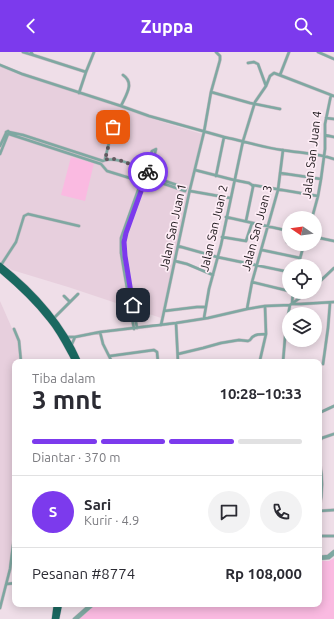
<!DOCTYPE html>
<html lang="id">
<meta charset="utf-8">
<style>
body{margin:0;font-family:Ubuntu,sans-serif;background:#f2f2f3;color:#2b2b33;height:100vh;display:flex;flex-direction:column;font-size:15px;white-space:nowrap}
*{box-sizing:border-box;margin:0}
p{font-size:13px;color:#7c7c81}
.icon{flex:none;width:22px;height:22px;fill:none;stroke:currentColor;stroke-width:2;stroke-linecap:round;stroke-linejoin:round}
.map{position:relative;flex:1;overflow:hidden}
.panel{position:absolute;left:12px;top:307px;width:310px;height:248px;display:flex;flex-direction:column;background:#fff;border-radius:8px;box-shadow:0 2px 10px #0003}
.panel>*{flex:none}
.needle{width:26px;rotate:283deg}
.tools{position:absolute;left:282px;top:159px;display:grid;gap:8px}
.tools a{display:grid;place-items:center;width:40px;height:40px;border-radius:50%;background:#fff;box-shadow:0 2px 10px #0003;font-size:20px}
.pin{position:absolute;display:grid;place-items:center;width:34px;height:34px;color:#fff;margin:-17px;border-radius:8px;box-shadow:0 2px 6px #0006}
.courier{position:absolute;display:grid;place-items:center;width:40px;height:40px;margin:-20px;border:3px solid #7c3aed;border-radius:50%;background:#fff;color:#222;box-shadow:0 1px 5px #0007}
.summary em{font-style:normal;font-weight:700}
.summary div{display:flex;flex-direction:column-reverse}
.summary{display:flex;align-items:center;justify-content:space-between;height:68px;padding:0 20px}
h1{font-size:26px;font-weight:700;line-height:30px}
.bar{display:grid;grid-template-columns:repeat(4,1fr);gap:6px 4px;align-content:center;height:48px;padding:0 20px}
.bar i{height:5px;border-radius:3px;background:#e1e1e2}
.bar .on{background:#7c3aed}
.bar p{grid-column:span 4}
.line{display:flex;align-items:center;gap:10px;padding:0 20px;border-top:1px solid #e1e1e2}
.line div{flex:1}
.round{display:grid;place-items:center;flex:none;width:42px;height:42px;border-radius:21px;background:#f2f2f3}
header{display:flex;justify-content:space-between;align-items:center;height:52px;padding:0 20px;background:#7c3aed;color:#fff;font-size:18px;font-weight:700}
.map>svg:first-child{display:block}
</style>
<header><svg class="icon" aria-label="back" viewBox="0 0 24 24"><path d="M15 5l-7 7 7 7"/></svg>Zuppa<svg class="icon" aria-label="search" viewBox="0 0 24 24"><circle cx="10" cy="10" r="6"/><path d="M15 15l6 6"/></svg></header>
<div class="map">
<svg width="334" height="567" viewBox="0 0 334 567">
<rect width="100%" height="100%" fill="#efdee8"/>
<path fill="#e7cfdd" d="M0 15 18 22 112 52 156 68 202 82 161 266 68 235 12 218 0 210Z
M0 249 18 290 19 310H15V467L12 481 10 509 0 554Z"/>
<path fill="#fabae1" d="M71 105 94 111 85 149 61 143Z
M334 506V567H79L95 552H319V509H329Z"/>
<g fill="none" stroke-linecap="round" stroke-linejoin="round">
<defs>
<path id="minor" d="M23 0 33 3
M31 0 33 3 86 20
M318 0 334 7
M248 11 254 10 258 12 266 34
M0 13 22 22 121 54 149 64 224 85 216 124
M280 23 289 0
M211 40 250 51 280 57
M79 41 86 20 94 0
M121 54C126 43 135 31 123 23
M326 66 334 67
M9 80 23 83 103 109C113 104 133 112 142 118
M9 82 101 112 107 119 133 127 138 128
M325 83 334 85
M224 85C243 89 262 95 282 98 299 101 317 101 334 107
M0 94 6 81
M0 102 8 82H6V80L8 79 9 80
M105 107 113 75 116 72 123 73
M195 118 234 128 249 131 252 133 253 135 246 169
M145 119 152 99 156 97 155 101 149 120
M280 121 321 127
M150 127 185 139 186 136 150 124
M252 133 318 144
M190 139 230 146
M226 165 289 179
M312 166 318 144 321 127 325 97V72L331 43
M289 184 287 190H289
M222 185 246 189 252 171
M315 185 334 189
M178 194 217 205 289 220
M262 198 300 206
M175 209 187 212 213 223
M1 213 16 190 24 164 28 162 79 174
M298 214 304 192
M252 230 289 239
M315 234 334 216
M64 244 70 250
M292 252 293 240
M293 252H301L334 250
M247 257 252 230 278 138 283 98
M164 259 197 255H206
M54 266 78 242
M204 266 209 237 221 193 243 89 255 50 266 34 270 24 274 21 282 24 334 44
M176 271 178 310
M161 273 163 264 190 137 204 80 211 40 220 8V4L216 0
M137 276 130 237 125 204 124 190 126 181 144 131C155 127 150 115 140 120L138 124 139 129 144 131
M14 277 19 289 21 310
M134 277 121 201V186L141 130
M100 280 103 292 112 310
M66 285H75L100 280 176 271 208 266 247 257 265 254 290 253 308 240
M71 294 75 285
M178 302 203 296 221 291 239 288 248 289 250 288C254 281 260 283 266 282
M110 304 154 298 157 300 158 310
M260 308 266 282 265 254
M253 310 260 308V310
M283 310 286 274 290 253
M323 312 328 276 330 251
M319 361 334 354
M319 390 322 386 334 382
M319 394 320 412
M319 412H320C323 427 322 445 319 459
M319 459 334 458
M319 484H334
M319 505 328 504 334 499
M319 507 329 506 334 502
M7 532 15 531
M0 556 10 517 15 478
M74 567 91 552
M77 567 94 552"/>
<path id="trunk" d="M0 213C33 239 62 271 79 310
M0 218C18 233 35 249 49 267 60 280 67 295 75 310
M54 567 56 552
M57 567 60 552"/>
</defs>
<use href="#minor" stroke="#ccbdc6" stroke-width="3.5"/>
<use href="#trunk" stroke="#ccbdc6" stroke-width="5.5"/>
<use href="#minor" stroke="#7fa8a2" stroke-width="2.5"/>
<use href="#trunk" stroke="#1a6860" stroke-width="4.5"/>
</g>
<g fill="none" stroke-linecap="round" stroke-linejoin="round">
<path stroke="#63595f" stroke-width="4" stroke-dasharray="0 7.2" d="M113 75 105 108C114 104 127 111 136 115 138 116 140 118 142 118 144 119 146 119 148 120"/>
<path stroke="#7c3aed" stroke-width="5" d="M133 253 125 204 124 190 126 181 144 131C150 130 152 125 148 120"/>
</g>
<g text-anchor="middle" stroke-width="3.5" stroke-linejoin="round" paint-order="stroke">
<g font-size="12" fill="#171215" stroke="#fdecf5">
<text transform="translate(312 103) rotate(-83)" y="4">Jalan San Juan 4</text>
<text transform="translate(173 175) rotate(-78)" y="4">Jalan San Juan 1</text>
<text transform="translate(214 176) rotate(-77)" y="4">Jalan San Juan 2</text>
<text transform="translate(257 176) rotate(-75)" y="4">Jalan San Juan 3</text>
</g>
</g>
</svg>
<div class="tools">
<a><svg class="needle" viewBox="-14 -14 28 28"><path d="M0-13l5 13h-10z" fill="#e53935"/><path d="M0 13l5-13h-10z" fill="#7c7c81"/></svg></a>
<a><svg class="icon" aria-label="locate" viewBox="0 0 24 24"><circle cx="12" cy="12" r="6"/><path d="M12 2v4M12 18v4M2 12h4M18 12h4"/></svg></a>
<a><svg class="icon" aria-label="layers" viewBox="0 0 24 24"><path d="M12 4l9 5-9 5-9-5zM3 14l9 5 9-5"/></svg></a>
</div>
<div class="pin" style="left:113px;top:75px;background:#ea580c"><svg class="icon" aria-label="bag" viewBox="0 0 24 24"><path d="M5 8h14l-1 12H6zM9 8a3 3 0 0 1 6 0"/></svg></div>
<div class="pin" style="left:133px;top:253px;background:#1f2937"><svg class="icon" aria-label="home" viewBox="0 0 24 24"><path d="M3 11l9-7 9 7M6 9v11h12V9"/></svg></div>
<div class="courier" style="left:148px;top:120px"><svg class="icon" aria-label="bike" viewBox="0 0 24 24"><circle cx="6" cy="16" r="4"/><circle cx="18" cy="16" r="4"/><path d="M6 16l4-8h5l3 8M10 8l3 8H6M13 5h3"/></svg></div>
<section class="panel">
<div class="summary"><div><h1>3 mnt</h1><p>Tiba dalam</p></div><em>10:28–10:33</em></div>
<div class="bar"><i class="on"></i><i class="on"></i><i class="on"></i><i></i><p>Diantar · 370 m</p></div>
<div class="line" style="height:72px"><b class="round" style="background:#7c3aed;color:#fff">S</b><div><b>Sari</b><p>Kurir · 4.9</p></div><a class="round"><svg class="icon" aria-label="chat" viewBox="0 0 24 24"><path d="M4 5h16v11H9l-5 4z"/></svg></a><a class="round"><svg class="icon" aria-label="phone" viewBox="0 0 24 24"><path d="M5 4h4l2 5-3 2q2 4 5 5l2-3 5 2v4C11 20 4 13 5 4z"/></svg></a></div>
<div class="line" style="height:52px"><div>Pesanan #8774</div><b>Rp 108,000</b></div>
</section>
</div>
